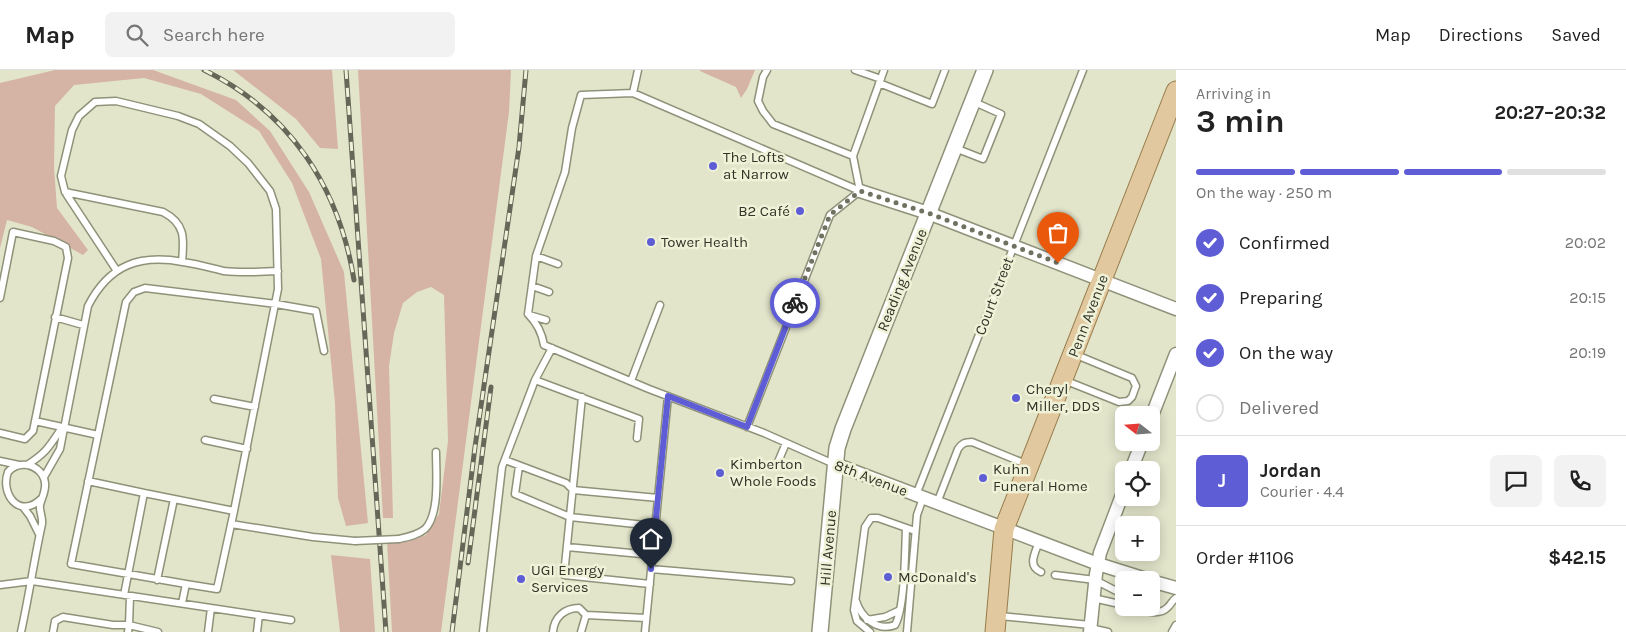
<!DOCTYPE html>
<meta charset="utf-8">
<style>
body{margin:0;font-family:Karla,sans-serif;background:#f2f2f2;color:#222;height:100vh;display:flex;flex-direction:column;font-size:19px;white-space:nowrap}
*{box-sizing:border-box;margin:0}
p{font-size:16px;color:#767676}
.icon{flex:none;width:28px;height:28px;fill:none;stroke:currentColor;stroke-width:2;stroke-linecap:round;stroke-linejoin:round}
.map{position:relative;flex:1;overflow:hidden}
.panel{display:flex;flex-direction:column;background:#fff;width:450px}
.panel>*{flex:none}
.needle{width:32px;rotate:287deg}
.controls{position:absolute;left:1115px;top:336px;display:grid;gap:10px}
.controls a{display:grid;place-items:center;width:45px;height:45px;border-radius:8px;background:#fff;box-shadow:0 2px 12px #0003;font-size:25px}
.pin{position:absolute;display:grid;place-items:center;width:42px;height:42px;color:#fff;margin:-51px -21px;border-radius:50% 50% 50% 0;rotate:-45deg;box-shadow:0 0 5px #0007}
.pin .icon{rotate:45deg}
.courier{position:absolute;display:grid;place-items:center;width:50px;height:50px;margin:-25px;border:4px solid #5e5dd6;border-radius:50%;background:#fff;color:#222;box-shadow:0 1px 6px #0007}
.head em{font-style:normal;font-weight:700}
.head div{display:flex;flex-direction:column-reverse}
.head{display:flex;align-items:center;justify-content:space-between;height:85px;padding:0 20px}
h1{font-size:32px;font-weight:700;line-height:38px}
.bar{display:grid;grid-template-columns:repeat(4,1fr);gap:8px 5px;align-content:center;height:60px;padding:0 20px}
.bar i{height:6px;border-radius:4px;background:#e0e0e0}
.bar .current{background:#5e5dd6}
.bar p{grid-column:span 4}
.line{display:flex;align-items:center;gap:12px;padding:0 20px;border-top:1px solid #e0e0e0}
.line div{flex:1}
.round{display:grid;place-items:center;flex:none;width:52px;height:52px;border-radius:8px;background:#f2f2f2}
ol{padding:0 20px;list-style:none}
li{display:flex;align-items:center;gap:15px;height:55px}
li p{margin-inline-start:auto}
li .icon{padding:5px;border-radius:50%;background:#5e5dd6;color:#fff;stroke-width:4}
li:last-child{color:#767676}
li i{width:28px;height:28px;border:2px solid #e0e0e0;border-radius:50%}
header{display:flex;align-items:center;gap:30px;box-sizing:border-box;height:70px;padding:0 25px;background:#fff;border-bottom:1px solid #e0e0e0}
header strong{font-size:24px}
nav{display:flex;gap:28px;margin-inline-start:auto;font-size:18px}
.search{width:350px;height:45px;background:#f2f2f2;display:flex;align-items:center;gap:12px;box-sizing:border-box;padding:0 18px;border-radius:8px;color:#767676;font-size:19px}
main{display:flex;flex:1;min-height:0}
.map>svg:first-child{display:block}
</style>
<header>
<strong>Map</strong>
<div class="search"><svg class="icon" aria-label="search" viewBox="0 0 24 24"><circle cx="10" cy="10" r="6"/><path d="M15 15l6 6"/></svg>Search here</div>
<nav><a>Map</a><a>Directions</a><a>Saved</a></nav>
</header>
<main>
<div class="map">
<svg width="1176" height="562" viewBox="0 0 1176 562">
<rect width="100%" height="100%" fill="#e2e5ca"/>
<path fill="#d5b4a5" d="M55 0H153L236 30 270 61 309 122 344 202 368 453 346 456 338 428 335 333 321 189 292 113 259 61 201 24 144 8 74 15 55 36 54 98 57 138 88 180 83 185 32 157 7 150 0 178V13Z
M233 0H332L338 79 320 78 296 49Z
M358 0H511L509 42 441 562H392L387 472H407L426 465 439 444 448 371 444 225 431 217 417 222 403 233 394 263 389 296 393 448H383Z
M700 0H755L747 19 741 28 736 17 700 1Z
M331 485 370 489 375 562H340Z"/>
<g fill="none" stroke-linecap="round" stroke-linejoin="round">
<defs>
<path id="service" d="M767 0 763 7 758 31 763 41 773 54 853 86
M855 0 881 9
M879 13 932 34 945 0
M633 23 638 0
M955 78 983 89 1001 44 972 31
M860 121 853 86 884 0
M65 122 163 142C186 154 184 169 182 192
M536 186 558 194
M117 201 65 122 61 106 72 60 79 46 95 32 116 31 178 46 199 54 230 76 248 93 270 121 276 139 278 219 234 441 144 423 124 525
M532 216 549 222
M0 228 13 162 54 171 66 177 68 188 33 361 25 369 0 363
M528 244 536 186 565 102 572 58 581 25 633 23 860 121
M528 244C537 253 542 263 544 275L649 319 764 363 834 394
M529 245 546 250
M55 247 83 255
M535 310 639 349 637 368
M1064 310 1119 332 1128 331 1132 327 1136 316 1132 308 1074 284
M631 311 660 235
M582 327 564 505 650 514
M214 329 255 337
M35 351 98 365
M747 357 830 145 860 121
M205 370 247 379
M505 390 566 413 573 420 658 428
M0 391 19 395
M778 392 786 373
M27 395C46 383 49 377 61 359
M519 396 515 424 570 447 654 456
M44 407 60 379 88 236C109 195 139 184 183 192 197 194 211 198 224 201 242 203 260 202 278 201
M88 411 144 423
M916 425 1083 0
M937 433 958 379C962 373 965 372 972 372L1026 394
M23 437 30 446 39 464
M231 454 313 467 355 471
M399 469C408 467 418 465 425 459 440 444 436 403 436 382
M1039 472C1035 483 1027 496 1041 502
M567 477 652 485
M651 499 791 511
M1055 505 1095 510 1124 525
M157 510 174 429
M186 514 71 494 126 232 134 222 145 218 276 234 316 241 324 281
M0 515 32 511 291 550
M1093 528 1124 535
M856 531C861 547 877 562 895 555 905 538 905 480 906 458
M182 533 186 514 217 519 234 441
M1133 538C1143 540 1159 547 1168 537 1171 534 1172 531 1176 528
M1000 546 1090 555
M867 550 885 547 900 540
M1090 558 1108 562
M21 562C29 526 34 490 42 454 43 447 39 441 40 435 42 427 46 421 45 413 44 404 37 397 28 395 21 394 13 396 8 402 0 423 19 451 42 428
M53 562 55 551 63 547 113 555H129L130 526
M128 562 129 555 158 562
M208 562 211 538
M257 562 259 545
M483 562 502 397 535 310 552 278
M553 562C554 547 565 538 579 538L586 545 646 548
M581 562 586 545
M645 562 668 326
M870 562 857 551 854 540 865 457 871 448H878L915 461
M907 562 917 445 923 428
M1172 562 1176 555"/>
<path id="minor" d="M860 121 928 143 1176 239
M1151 348 1176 284
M835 394 1098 494 1149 510
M1131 400 1142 372
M1151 511 1176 518
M1090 562 1096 504 1100 483 1124 420"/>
<path id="tertiary" d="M820 562 837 378 843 359 985 0"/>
<path id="primary" d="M995 562 1004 459 1176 21"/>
</defs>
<use href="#service" stroke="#8f9279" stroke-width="9"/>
<use href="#minor" stroke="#8f9279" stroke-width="15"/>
<use href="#tertiary" stroke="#8f9279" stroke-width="18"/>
<use href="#primary" stroke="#987d4c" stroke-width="21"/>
<use href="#service" stroke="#fff" stroke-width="6"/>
<use href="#minor" stroke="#fff" stroke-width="12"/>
<use href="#tertiary" stroke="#fff" stroke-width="15"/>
<use href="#primary" stroke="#e2c89f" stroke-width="19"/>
<defs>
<path id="rail" d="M204 0C290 42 339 117 354 210
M346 0 386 562
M468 493 491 317
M452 562 475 377 519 77 526 0"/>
</defs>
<use href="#rail" stroke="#666758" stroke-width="5"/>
<use href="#rail" stroke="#eff2d7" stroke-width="3" stroke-dasharray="9" stroke-linecap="butt"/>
<defs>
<path id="service-bridge" d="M355 471 399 469"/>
</defs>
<use href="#service-bridge" stroke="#8f9279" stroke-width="9" stroke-linecap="butt"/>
<use href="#service-bridge" stroke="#fff" stroke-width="6"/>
</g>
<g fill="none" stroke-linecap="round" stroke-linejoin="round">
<path stroke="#707261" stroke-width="5" stroke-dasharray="0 9" d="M795 233 830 145 860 121 928 143 1058 193"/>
<path stroke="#5e5dd6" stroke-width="6" d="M651 499 668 326 747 357 795 233"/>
</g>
<g fill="#5e5dd6" stroke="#eff2d7" stroke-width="2">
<circle cx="713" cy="96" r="5"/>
<circle cx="800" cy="141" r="5"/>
<circle cx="651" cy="172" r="5"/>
<circle cx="1016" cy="328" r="5"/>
<circle cx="720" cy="403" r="5"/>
<circle cx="983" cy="408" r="5"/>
<circle cx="888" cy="507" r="5"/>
<circle cx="521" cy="509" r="5"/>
</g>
<g text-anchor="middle" stroke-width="5" stroke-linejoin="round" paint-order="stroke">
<g font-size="15" fill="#333429" stroke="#eff2d7" text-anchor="start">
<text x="723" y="92">The Lofts<tspan x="723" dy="17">at Narrow</tspan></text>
<text x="790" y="146" text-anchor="end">B2 Café</text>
<text x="661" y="177">Tower Health</text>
<text x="1026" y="324">Cheryl<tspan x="1026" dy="17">Miller, DDS</tspan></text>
<text x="730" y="399">Kimberton<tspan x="730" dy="17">Whole Foods</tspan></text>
<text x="993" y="404">Kuhn<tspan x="993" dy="17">Funeral Home</tspan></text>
<text x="531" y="505">UGI Energy<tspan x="531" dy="17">Services</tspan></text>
<text x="898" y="512">McDonald's</text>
</g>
<g font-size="15" fill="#333429" stroke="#eff2d7">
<text transform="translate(902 210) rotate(-68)" y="5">Reading Avenue</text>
<text transform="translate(994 226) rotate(-69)" y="5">Court Street</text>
<text transform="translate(1088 246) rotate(-69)" y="5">Penn Avenue</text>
<text transform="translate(871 408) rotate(21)" y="5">8th Avenue</text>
<text transform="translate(828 478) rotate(-85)" y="5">Hill Avenue</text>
</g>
</g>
</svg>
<div class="controls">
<a><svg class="needle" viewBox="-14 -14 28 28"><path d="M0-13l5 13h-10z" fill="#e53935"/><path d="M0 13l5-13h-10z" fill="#767676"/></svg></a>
<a><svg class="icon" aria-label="locate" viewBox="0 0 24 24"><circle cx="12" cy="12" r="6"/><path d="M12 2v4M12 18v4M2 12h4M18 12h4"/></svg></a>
<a>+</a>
<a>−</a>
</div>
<div class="pin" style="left:1058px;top:193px;background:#ea580c"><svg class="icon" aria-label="bag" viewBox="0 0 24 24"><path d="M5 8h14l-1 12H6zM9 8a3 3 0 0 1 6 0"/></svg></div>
<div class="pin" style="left:651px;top:499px;background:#1f2937"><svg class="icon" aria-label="home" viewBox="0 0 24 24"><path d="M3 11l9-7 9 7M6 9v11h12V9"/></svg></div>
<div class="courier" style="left:795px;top:233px"><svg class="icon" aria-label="bike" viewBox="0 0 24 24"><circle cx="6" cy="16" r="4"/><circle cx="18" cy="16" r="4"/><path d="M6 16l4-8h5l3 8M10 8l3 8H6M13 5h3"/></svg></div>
</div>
<section class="panel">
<div class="head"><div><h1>3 min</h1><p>Arriving in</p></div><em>20:27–20:32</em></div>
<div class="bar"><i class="current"></i><i class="current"></i><i class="current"></i><i></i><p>On the way · 250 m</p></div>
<ol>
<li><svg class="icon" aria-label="check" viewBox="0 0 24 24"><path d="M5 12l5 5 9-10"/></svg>Confirmed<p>20:02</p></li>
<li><svg class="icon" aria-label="check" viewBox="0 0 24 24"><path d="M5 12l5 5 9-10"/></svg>Preparing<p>20:15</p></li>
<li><svg class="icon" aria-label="check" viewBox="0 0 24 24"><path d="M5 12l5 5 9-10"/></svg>On the way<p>20:19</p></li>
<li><i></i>Delivered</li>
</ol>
<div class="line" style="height:90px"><b class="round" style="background:#5e5dd6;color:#fff">J</b><div><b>Jordan</b><p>Courier · 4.4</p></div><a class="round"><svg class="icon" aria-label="chat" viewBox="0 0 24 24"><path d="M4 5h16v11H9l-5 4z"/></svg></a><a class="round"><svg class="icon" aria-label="phone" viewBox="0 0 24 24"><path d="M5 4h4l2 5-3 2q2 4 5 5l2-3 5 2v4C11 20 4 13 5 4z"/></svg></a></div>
<div class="line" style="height:65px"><div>Order #1106</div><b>$42.15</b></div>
</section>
</main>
